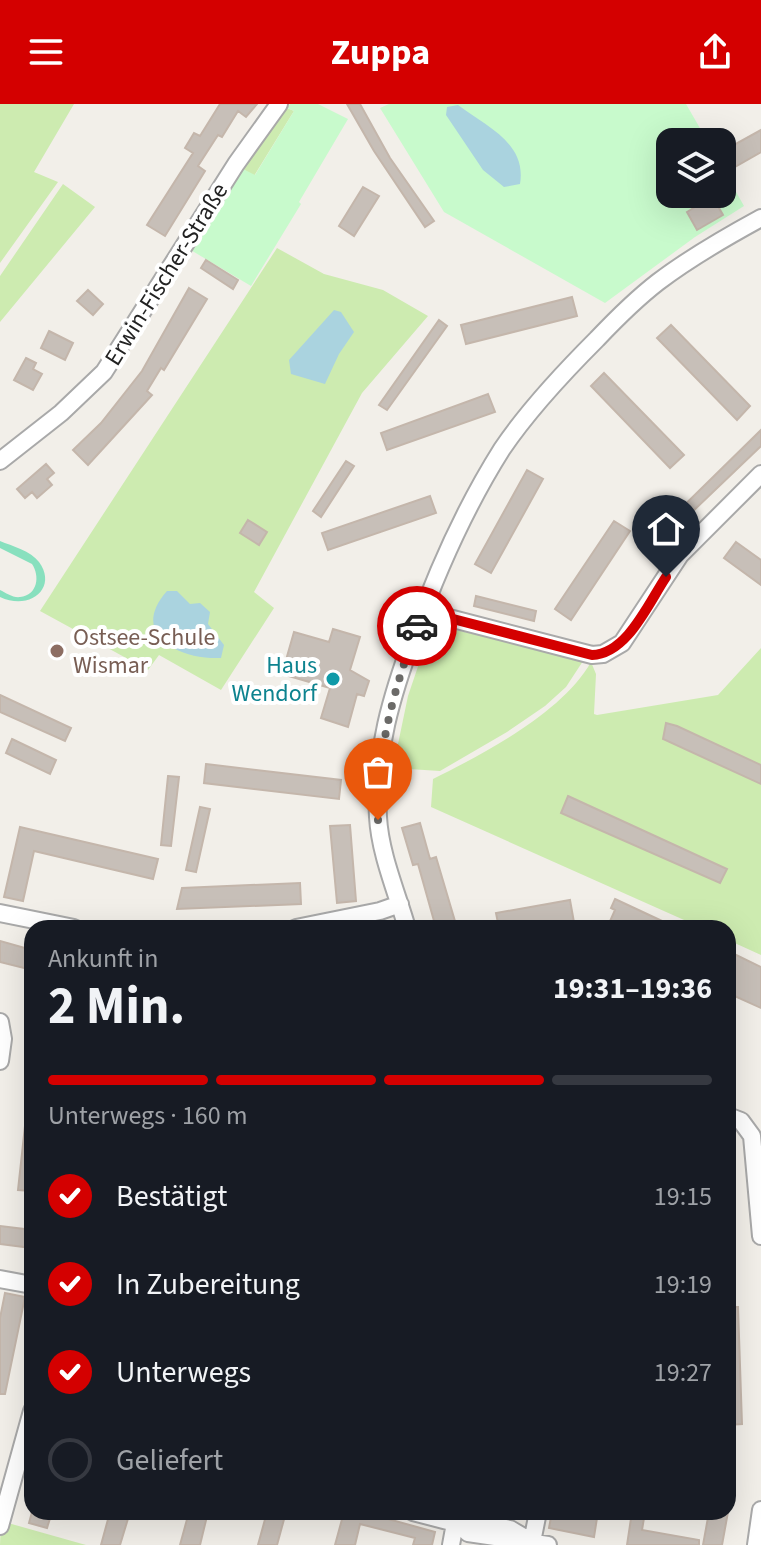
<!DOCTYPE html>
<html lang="de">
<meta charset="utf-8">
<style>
body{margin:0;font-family:"Source Sans 3",sans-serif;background:#20242c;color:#f1f3f6;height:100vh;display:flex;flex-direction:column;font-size:30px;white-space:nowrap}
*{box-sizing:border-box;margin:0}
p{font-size:26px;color:#9ea1a6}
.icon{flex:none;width:44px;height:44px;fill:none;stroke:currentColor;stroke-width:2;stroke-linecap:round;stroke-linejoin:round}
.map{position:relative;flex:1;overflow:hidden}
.sheet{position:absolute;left:24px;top:816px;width:712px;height:600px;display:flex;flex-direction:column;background:#171b24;border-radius:24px;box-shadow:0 8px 32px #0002}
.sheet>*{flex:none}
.controls{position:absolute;left:656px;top:24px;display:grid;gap:16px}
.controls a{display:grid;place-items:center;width:80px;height:80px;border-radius:16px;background:#171b24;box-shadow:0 8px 32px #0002;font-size:40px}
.pin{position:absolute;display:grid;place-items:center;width:68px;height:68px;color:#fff;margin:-82px -34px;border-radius:50% 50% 50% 0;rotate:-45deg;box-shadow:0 0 8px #0007}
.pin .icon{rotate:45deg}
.courier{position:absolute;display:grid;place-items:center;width:80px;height:80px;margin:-40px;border:6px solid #d40000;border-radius:50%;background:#fff;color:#222;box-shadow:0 2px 10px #0007}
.summary em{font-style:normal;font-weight:700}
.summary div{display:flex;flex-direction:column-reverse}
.summary{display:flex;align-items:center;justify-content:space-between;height:136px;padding:0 24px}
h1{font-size:52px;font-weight:700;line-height:60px}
.bar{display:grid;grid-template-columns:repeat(4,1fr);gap:12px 8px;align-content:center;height:96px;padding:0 24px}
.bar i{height:10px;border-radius:6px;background:#363941}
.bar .active{background:#d40000}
.bar p{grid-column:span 4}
ol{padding:0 24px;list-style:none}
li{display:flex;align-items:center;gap:24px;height:88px}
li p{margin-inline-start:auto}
li .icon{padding:8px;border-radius:50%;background:#d40000;color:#fff;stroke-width:4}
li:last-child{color:#9ea1a6}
li i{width:44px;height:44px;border:4px solid #363941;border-radius:50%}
header{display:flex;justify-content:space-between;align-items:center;height:104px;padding:0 24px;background:#d40000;color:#fff;font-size:36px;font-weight:700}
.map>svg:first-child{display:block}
</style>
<header><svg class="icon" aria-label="menu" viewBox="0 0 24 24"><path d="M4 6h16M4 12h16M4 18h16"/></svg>Zuppa<svg class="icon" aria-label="share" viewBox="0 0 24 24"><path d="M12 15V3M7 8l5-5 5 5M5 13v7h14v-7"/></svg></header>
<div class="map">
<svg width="761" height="1441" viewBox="0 0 761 1441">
<rect width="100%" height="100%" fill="#f2efe9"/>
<path fill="#cdebb0" d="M0 0H74L34 68 58 78 0 159Z
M287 4 294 7 254 72 241 64Z
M63 80 95 103 0 218V172Z
M277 144 324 170 383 186 428 212 362 289 254 488 274 504 221 586 159 551 148 566 40 507Z
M432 521 585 554 566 583 545 602 507 628 440 667 393 664 408 592Z
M761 544V851L728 836V824H702L431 703 433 675C485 649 562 609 591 558L596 570 594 610 597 611 718 591Z
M1 1417 86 1441H0Z"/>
<path fill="#c8facc" d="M290 0H318L348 15 299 98 301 100 251 182 189 145 241 64 255 71 294 7 287 4Z
M389 0H686L708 38H670V90H722V63L744 102 695 133 605 199 444 108 380 4Z"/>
<path fill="#88e0be" d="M0 437C12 442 31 447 39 458 58 484 30 507 0 493V486C6 489 13 494 20 493 38 491 40 472 32 460L0 444Z"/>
<path fill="#aad3df" d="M458 1C486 22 527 39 520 80L504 83 483 66 446 11 447 3Z
M334 206 341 208 354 228 339 250 325 280 291 270 289 256Z
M167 487H177L190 500 200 499 210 508 208 520 224 541 221 554C180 556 128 531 167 487Z"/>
<path fill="#c7bfb8" stroke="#c4b6ab" stroke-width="2" d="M220 0H257L246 13 238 7 222 33 218 31 198 62 205 67 165 132 147 121 193 49 185 44 194 29 200 32Z
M347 0H360L390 54 434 117 425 123 374 47Z
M761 26V48L735 63 725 46Z
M363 83 379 92 354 132 339 122Z
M688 90H711L723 111 697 126 687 108 695 103Z
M206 156 238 176 233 185 201 164Z
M189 184 207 195 164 266 161 264 147 287 152 291 88 361 73 346 101 319 142 267Z
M88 186 103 200 93 211 77 197Z
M572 193 577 212 466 240 461 221Z
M439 216 447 222 387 306 379 301Z
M671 221 750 302 737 316 657 234Z
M49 227 73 239 65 256 41 244Z
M26 254 36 259 33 265 42 270 33 286 14 276Z
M604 269 684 351 670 364 591 282Z
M488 290 495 308 387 346 381 329Z
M761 326V342L667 432 660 425Z
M346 357 354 362 321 413 313 407Z
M46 360 54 369 47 375 52 381 37 394 32 388 25 394 17 385Z
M527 366 543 375 491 469 475 460Z
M430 392 436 409 328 446 322 429Z
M248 416 267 428 259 441 240 429Z
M614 417 630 427 571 516 555 505Z
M736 438 761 456V481L724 454Z
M476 492 536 507 534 517 474 502Z
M333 525 360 533 350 566 369 577 364 592 357 590 348 623 321 614 330 584 282 570 294 528 329 538Z
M0 591 71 624 65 637 0 608Z
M666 619 677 622 761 661V680L663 635Z
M12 635 56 656 50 670 6 649Z
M206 660 341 676 339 695 204 679Z
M168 672 179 673 171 742 161 741Z
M568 692 727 765 720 779 561 709Z
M200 703 210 705 196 768 186 766Z
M420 719 430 755 436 753 457 824H436L418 760 413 761 402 724Z
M350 721 356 797 337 799 330 722Z
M20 723 158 755 153 775 34 747 23 797 4 793Z
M300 779 301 800 177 805 182 784Z
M615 795 677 824H607L615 806 611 804Z
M570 796 575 824H499L496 809Z
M0 837 32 846V866L0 858Z
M728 847 761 863V904L728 889Z
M25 1022 32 1023V1087L18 1086Z
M0 1122 32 1126V1144L0 1140Z
M5 1189 25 1193 5 1290H0V1214Z
M728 1203H738L742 1320 728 1321Z
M32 1408H52L47 1424 29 1419Z
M110 1408H130L120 1441H101Z
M189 1408H208L200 1441H180Z
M267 1408H286L277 1441H258Z
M344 1408H363L435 1428 432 1441H413L415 1434 360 1420 355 1441H335Z
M552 1408H577V1410L597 1414 594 1433 549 1424Z
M632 1408H645L642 1426 699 1436V1441H627Z
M709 1408H728L722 1441H703Z"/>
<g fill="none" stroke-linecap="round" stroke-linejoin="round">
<defs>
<path id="minor" d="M0 357 61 309 104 268 236 60 279 0
M422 507 592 551 603 550 622 539 680 451 761 370
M0 809 74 824
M296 824 380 807 400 800
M407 824C397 789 380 750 378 713 374 649 392 590 414 531 437 467 466 402 502 345 529 305 563 269 597 235 616 215 636 195 658 178 691 153 726 133 761 114
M0 918 3 935 0 957
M728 1012 741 1017 752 1032 761 1132
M0 1175 32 1181
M413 1408 459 1420 471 1417 510 1425 532 1438
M459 1420 468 1429 548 1441
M0 1422 32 1307
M532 1438 538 1408
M451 1441 457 1408
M756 1441 761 1406"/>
</defs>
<use href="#minor" stroke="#a9a9a9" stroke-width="20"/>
<use href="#minor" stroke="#fff" stroke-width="16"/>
</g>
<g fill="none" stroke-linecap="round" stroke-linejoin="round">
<path stroke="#6b6a68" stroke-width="8" stroke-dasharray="0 14.4" d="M378 716C377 645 393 589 417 522"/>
<path stroke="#d40000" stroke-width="10" d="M417 522 422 507 592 551C627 550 648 500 666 473"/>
</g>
<circle fill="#8d6e63" stroke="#fff" stroke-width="3" cx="57" cy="547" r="8"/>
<circle fill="#0f9aa8" stroke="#fff" stroke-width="3" cx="333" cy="575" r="8"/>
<g text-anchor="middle" stroke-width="8" stroke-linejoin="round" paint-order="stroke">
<g font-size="24" fill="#222" stroke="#fff">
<text transform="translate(166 170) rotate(-58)" y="8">Erwin-Fischer-Straße</text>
</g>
<g font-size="24" fill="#785e54" stroke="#fff" text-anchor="start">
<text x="73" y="541">Ostsee-Schule<tspan x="73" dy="28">Wismar</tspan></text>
</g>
<g font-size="24" fill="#0d838f" stroke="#fff" text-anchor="end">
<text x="317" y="569">Haus<tspan x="317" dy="28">Wendorf</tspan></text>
</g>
</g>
</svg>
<div class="controls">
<a><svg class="icon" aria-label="layers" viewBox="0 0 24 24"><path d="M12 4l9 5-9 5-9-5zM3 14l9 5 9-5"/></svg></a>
</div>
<div class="pin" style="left:378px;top:716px;background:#ea580c"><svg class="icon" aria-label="bag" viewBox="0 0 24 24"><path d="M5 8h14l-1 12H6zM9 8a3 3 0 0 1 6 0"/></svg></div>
<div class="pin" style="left:666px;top:473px;background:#1f2937"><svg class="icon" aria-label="home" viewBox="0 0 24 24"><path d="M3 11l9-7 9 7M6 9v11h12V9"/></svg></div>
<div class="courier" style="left:417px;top:522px"><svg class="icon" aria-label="car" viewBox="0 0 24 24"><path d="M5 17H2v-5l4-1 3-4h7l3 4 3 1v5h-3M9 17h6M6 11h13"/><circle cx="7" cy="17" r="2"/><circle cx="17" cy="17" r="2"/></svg></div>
<section class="sheet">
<div class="summary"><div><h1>2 Min.</h1><p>Ankunft in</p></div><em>19:31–19:36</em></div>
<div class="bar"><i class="active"></i><i class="active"></i><i class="active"></i><i></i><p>Unterwegs · 160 m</p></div>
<ol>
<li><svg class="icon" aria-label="check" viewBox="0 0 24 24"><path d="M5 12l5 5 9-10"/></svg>Bestätigt<p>19:15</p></li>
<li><svg class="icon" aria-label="check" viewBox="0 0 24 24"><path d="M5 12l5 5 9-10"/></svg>In Zubereitung<p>19:19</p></li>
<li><svg class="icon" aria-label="check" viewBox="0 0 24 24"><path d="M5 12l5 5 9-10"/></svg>Unterwegs<p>19:27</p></li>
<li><i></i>Geliefert</li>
</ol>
</section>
</div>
